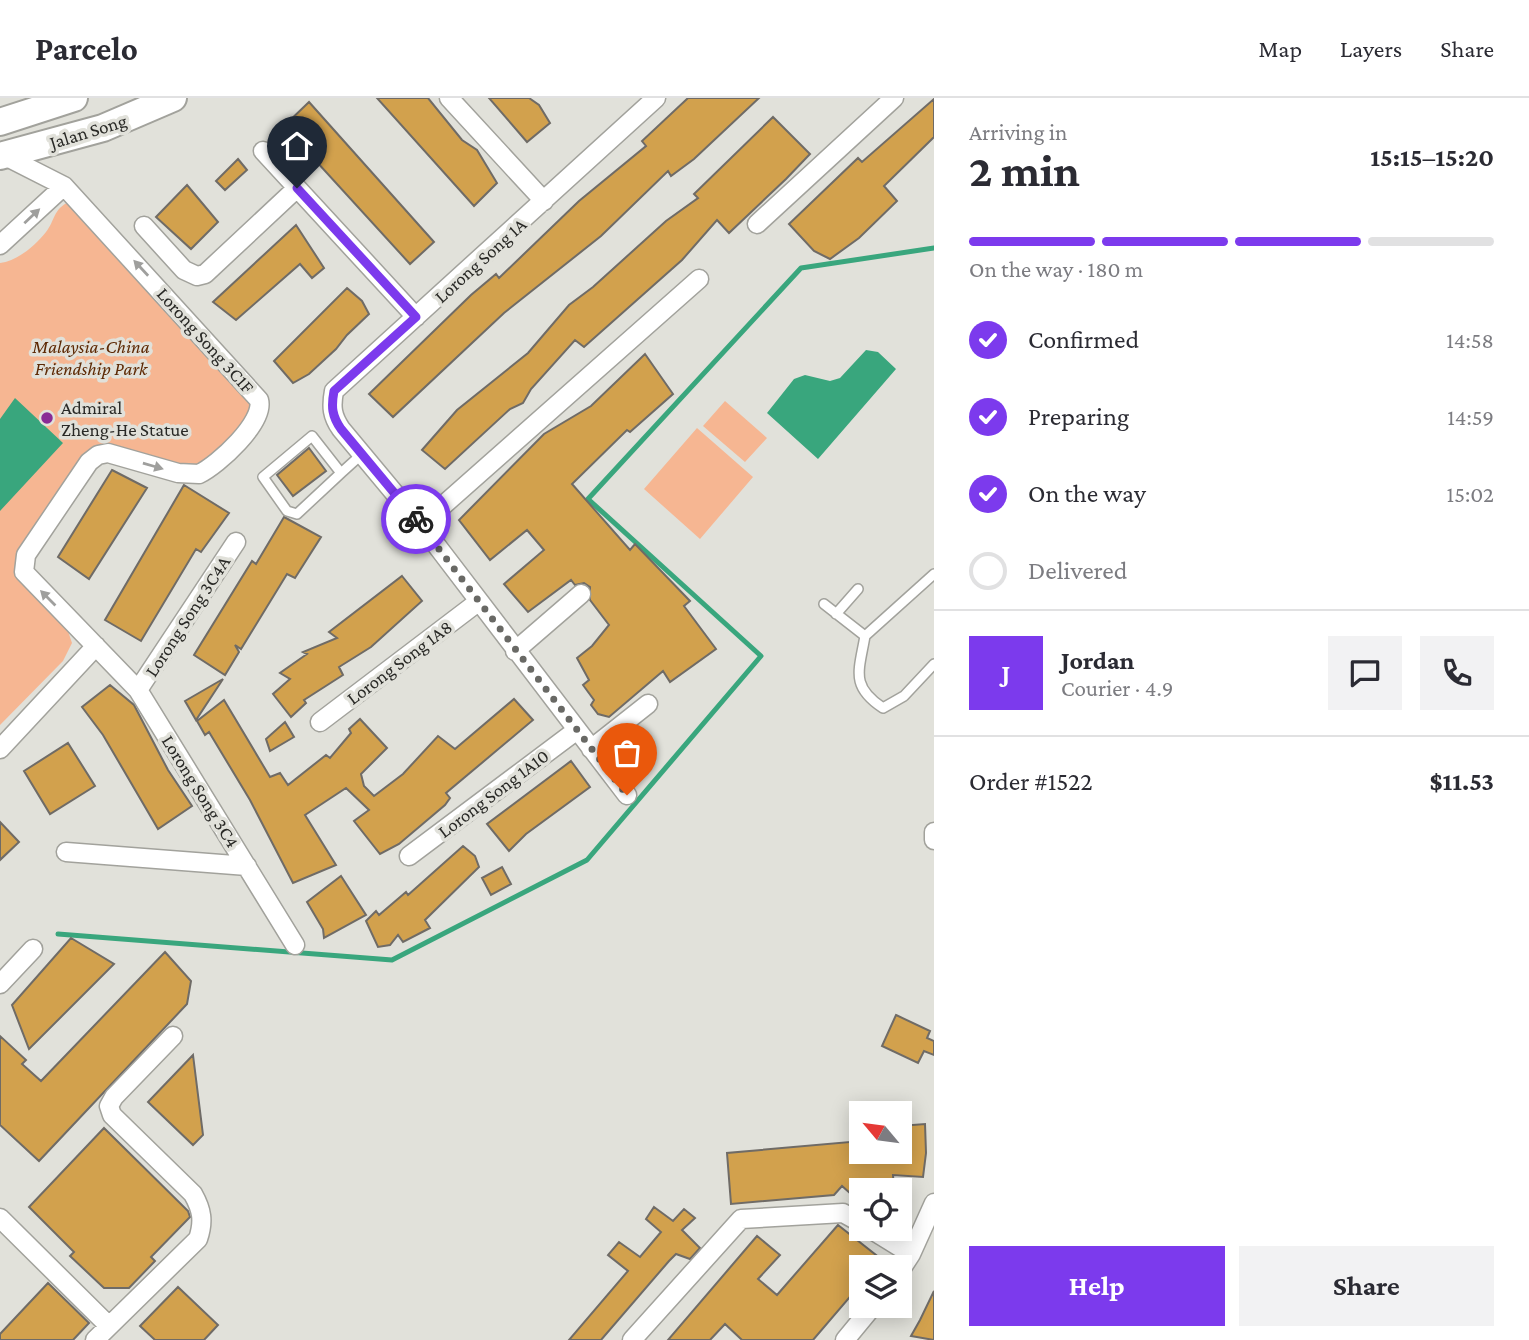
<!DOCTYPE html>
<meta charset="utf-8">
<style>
body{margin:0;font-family:"Crimson Pro",serif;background:#f2f2f3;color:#2b2b33;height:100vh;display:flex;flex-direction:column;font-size:26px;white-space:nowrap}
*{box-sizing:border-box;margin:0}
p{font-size:23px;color:#7c7c81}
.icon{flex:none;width:38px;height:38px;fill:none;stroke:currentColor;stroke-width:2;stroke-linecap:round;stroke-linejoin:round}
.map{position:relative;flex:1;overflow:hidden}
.sheet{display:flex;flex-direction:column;background:#fff;width:595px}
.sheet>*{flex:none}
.needle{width:46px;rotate:299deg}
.fabs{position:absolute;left:849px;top:1003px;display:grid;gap:14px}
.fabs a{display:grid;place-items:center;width:63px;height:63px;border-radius:0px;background:#fff;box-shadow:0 4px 18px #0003;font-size:35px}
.pin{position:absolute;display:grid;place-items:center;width:60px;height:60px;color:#fff;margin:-72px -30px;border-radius:50% 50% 50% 0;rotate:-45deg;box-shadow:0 0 7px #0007}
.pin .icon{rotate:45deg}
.courier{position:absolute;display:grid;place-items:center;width:70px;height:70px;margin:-35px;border:5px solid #7c3aed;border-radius:50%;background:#fff;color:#222;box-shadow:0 2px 9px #0007}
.summary em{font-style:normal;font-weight:700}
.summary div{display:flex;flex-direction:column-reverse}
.summary{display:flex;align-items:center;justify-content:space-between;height:119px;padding:0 35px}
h1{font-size:46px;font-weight:700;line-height:52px}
.bar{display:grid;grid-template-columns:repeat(4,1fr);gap:10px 7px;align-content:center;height:84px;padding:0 35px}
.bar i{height:9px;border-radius:5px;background:#e1e1e2}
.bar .selected{background:#7c3aed}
.bar p{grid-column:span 4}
.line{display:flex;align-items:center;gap:18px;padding:0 35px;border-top:2px solid #e1e1e2}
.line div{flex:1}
.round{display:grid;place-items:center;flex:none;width:74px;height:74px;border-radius:0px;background:#f2f2f3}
ol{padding:0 35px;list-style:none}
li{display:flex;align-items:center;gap:21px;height:77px}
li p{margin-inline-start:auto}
li .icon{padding:7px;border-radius:50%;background:#7c3aed;color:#fff;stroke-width:4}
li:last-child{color:#7c7c81}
li i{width:38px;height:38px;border:4px solid #e1e1e2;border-radius:50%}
.action{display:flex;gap:14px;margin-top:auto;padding:14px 35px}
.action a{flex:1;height:80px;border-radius:0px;background:#7c3aed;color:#fff;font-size:28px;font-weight:700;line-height:80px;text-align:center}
.action a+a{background:#f2f2f3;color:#2b2b33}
header{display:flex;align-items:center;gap:42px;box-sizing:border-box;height:98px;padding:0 35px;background:#fff;border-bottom:2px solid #e1e1e2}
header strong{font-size:33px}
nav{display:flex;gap:38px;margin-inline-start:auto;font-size:24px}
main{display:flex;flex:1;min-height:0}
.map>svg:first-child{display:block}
</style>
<header>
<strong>Parcelo</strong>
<nav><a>Map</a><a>Layers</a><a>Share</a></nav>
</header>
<main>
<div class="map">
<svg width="934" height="1242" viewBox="0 0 934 1242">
<rect width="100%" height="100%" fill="#e1e1da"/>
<path fill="#f6b692" d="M69 104 252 297 253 324 192 374 98 349 22 451 15 468 18 481 67 530 72 545 63 563 0 627V165C17 163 35 148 46 134 55 123 53 111 69 104Z
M725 303 767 340 745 364 703 328Z
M697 330 753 379 700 441 644 391Z"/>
<path fill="#39a67d" d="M866 252 878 254 896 271 818 361 767 315 794 281 805 277 830 283 840 280Z
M15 300 63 345 0 413V321Z"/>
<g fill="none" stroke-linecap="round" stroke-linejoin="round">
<path stroke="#39a67d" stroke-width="5" d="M58 836 392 862 587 762 761 558 588 401 801 170 934 150"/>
</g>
<path fill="#d2a14d" stroke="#6f6b66" stroke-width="2" d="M377 0H428L462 42 477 52 497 85 474 108Z
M489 0H529L539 7 550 25 527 44Z
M688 0H759L694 61 671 78 668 73 601 138 504 215 393 319 369 296 471 197 496 176 499 180 579 103 646 48 642 43Z
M934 1V39L884 88 897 103 859 140 830 161 814 153 789 126 858 60 862 64Z
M309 4 434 144 410 166 284 28Z
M773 19 810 56 786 81 729 135 717 122 682 162 584 249 575 242 531 291 523 305 510 311 445 371 422 352 457 312 528 255 569 207 593 189 666 123 698 100 694 96Z
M238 61 247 72 225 92 216 83Z
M187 87 218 124 191 151 156 119Z
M296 127 324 170 312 180 300 166 236 222 213 204Z
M347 190 362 203 369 216 347 237 336 251 309 276 293 285 274 263Z
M645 256 673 296 630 334 627 332 572 386 630 452 635 446 690 503 684 508 716 551 670 584 663 573 609 619 598 616 591 607 594 602 583 587 589 582 577 560 592 548 609 527 590 502V489L584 485 575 487 571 482 528 514 504 486 544 452 527 432 490 462 459 422 544 336 591 308Z
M309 350 326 373 293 398 277 377Z
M112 372 147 390 89 481 58 459Z
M184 387 229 415 201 454 196 451 141 543 105 522Z
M284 419 321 439 295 480 287 476 241 551 235 547 239 554 225 577 194 557 252 463 256 466Z
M402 478 422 503 371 549 339 569 343 577 304 602 306 605 291 619 273 596 290 581 280 575 307 556 303 554 337 540 329 534Z
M223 581 196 622 185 603Z
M110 587 134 607 168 672 192 708 158 731 103 637 82 609Z
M514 601 533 622 446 695 450 700 445 707 399 746 380 756 354 723 369 712 346 690 305 717 336 767 293 785 250 702 209 634 205 637 197 623 224 602 270 679 280 675 288 687 326 657 330 660 351 635 349 631 360 621 387 650 361 676 364 688 374 698 403 676 438 638 455 651Z
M285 624 294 639 270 653 266 641Z
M68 645 95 688 50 716 24 673Z
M571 663 590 689 526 736 509 753 487 726Z
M0 724 19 744 0 762Z
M463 748 475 758 479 769 425 822 430 830 403 844 398 837 390 847 378 849 366 823 376 813 379 817 406 794 408 797Z
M502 769 511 786 491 797 482 780Z
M341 778 366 817 324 840 323 831 307 804Z
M71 840 114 866 29 951 12 907Z
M165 854 191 883 187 906 39 1063 0 1027V938L26 962 22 966 41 983Z
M896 917 930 933 927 940 934 943V957L924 953 918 965 882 948Z
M193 957 203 1037 193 1047 148 1004Z
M925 1026 926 1055 923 1079 893 1077 894 1092H861V1096H851L842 1088 834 1097 731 1106 727 1055 861 1043V1054H900V1028Z
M104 1030 188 1113 190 1119 151 1159 155 1163 129 1190H104L70 1158 74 1154 29 1109Z
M654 1109 673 1123 684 1111 695 1120 682 1132 700 1150 690 1161 676 1156 669 1163 601 1242H569L628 1173 608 1157 619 1144 640 1159 661 1134 646 1121Z
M838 1127 881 1161 874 1169H861V1186L813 1242H742L725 1226 710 1242H668L757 1138 780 1157 758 1181 777 1197Z
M48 1185 89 1225 73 1242H0V1236Z
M178 1189 218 1227 204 1242H155L140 1228Z
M934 1193V1242L911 1238 920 1222Z"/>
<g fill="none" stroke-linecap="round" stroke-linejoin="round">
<defs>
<path id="lane" d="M341 375 297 416 287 413 263 379 312 338 341 375 362 356
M824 506 865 538 934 476
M836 516 858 491
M865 538C859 573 850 588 883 610L904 598 934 566"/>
<path id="street" d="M449 0 544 103
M263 53 416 219
M3 57 64 88 259 302C265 324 218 367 199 376L178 375 108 355 98 357 89 364 26 457 24 474 138 592 295 847
M757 126 894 0
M144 128 184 172 197 178 205 176 297 90
M0 147 64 88
M421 427 699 181
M515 553 581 496
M138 592 236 444
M320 624 478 504
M0 651 96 548
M591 651 648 606
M627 697 421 427 341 331C332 318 331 309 334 293L656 0
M934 734V742
M66 754 247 768
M409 758 577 632
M0 886 33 851
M0 1120 109 1228
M869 1130 911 1156
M900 1173 911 1156 934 1105
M95 1242 198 1141C204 1123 202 1112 193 1096L112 1017 109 1008 114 999 173 938
M632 1242 741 1121 843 1115 861 1125
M845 1242 873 1208"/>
<path id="secondary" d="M0 24 74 0
M0 58 103 30 173 0"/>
</defs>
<use href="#lane" stroke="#a2a29c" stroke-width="12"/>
<use href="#street" stroke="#a2a29c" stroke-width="21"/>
<use href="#secondary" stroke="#a2a29c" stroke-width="30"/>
<use href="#lane" stroke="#fff" stroke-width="9"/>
<use href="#street" stroke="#fff" stroke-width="18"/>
<use href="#secondary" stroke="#fff" stroke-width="26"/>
</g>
<defs><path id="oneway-solid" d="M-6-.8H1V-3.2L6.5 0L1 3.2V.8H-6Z" transform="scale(1.75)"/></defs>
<g fill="#9f9f9d">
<use href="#oneway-solid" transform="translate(32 118) rotate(-43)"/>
<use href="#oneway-solid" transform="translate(141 170) rotate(-133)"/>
<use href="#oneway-solid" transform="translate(153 368) rotate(16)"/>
<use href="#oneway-solid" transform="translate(48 500) rotate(-135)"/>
</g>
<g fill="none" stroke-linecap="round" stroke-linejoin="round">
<path stroke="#696965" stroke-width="7" stroke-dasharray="0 12.6" d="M416 421 627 697"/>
<path stroke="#7c3aed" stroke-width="9" d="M297 90 416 219 334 293C331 309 332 318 341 331L416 421"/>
</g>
<circle fill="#8a2b95" stroke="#e1e1da" stroke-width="2.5" cx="47" cy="320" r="7"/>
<g text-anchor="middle" stroke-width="7" stroke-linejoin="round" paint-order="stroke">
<g font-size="19" fill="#292926" stroke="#e1e1da">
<text transform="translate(88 33) rotate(-17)" y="7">Jalan Song</text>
<text transform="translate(480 162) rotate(-42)" y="7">Lorong Song 1A</text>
<text transform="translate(206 242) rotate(48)" y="7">Lorong Song 3C1F</text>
<text transform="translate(187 518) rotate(-57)" y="7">Lorong Song 3C4A</text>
<text transform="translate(399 564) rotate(-37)" y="7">Lorong Song 1A8</text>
<text transform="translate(201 693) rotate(58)" y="7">Lorong Song 3C4</text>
<text transform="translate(493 695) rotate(-37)" y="7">Lorong Song 1A10</text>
</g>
<g font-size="19" font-style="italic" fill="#5d2904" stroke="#e1e1da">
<text x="91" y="255">Malaysia-China<tspan x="91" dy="22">Friendship Park</tspan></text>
</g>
<g font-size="19" fill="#292926" stroke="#e1e1da" text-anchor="start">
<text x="61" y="316">Admiral<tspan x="61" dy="22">Zheng-He Statue</tspan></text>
</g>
</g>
</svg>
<div class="fabs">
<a><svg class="needle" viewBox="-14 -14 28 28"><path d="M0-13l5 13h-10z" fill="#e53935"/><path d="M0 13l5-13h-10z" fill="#7c7c81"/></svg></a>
<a><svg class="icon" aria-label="locate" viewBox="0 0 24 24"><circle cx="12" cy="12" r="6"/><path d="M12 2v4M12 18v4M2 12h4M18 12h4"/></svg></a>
<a><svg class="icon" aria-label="layers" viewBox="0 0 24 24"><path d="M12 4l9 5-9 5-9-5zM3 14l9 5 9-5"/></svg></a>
</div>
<div class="pin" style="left:627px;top:697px;background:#ea580c"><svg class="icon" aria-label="bag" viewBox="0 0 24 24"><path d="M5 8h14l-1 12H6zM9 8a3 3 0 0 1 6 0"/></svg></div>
<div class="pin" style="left:297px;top:90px;background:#1f2937"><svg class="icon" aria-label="home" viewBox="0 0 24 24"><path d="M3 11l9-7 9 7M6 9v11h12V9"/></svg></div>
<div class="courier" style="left:416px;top:421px"><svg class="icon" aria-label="bike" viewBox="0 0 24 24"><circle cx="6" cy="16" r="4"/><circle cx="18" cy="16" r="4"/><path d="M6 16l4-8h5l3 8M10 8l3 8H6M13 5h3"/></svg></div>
</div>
<section class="sheet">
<div class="summary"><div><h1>2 min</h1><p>Arriving in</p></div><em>15:15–15:20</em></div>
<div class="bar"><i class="selected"></i><i class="selected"></i><i class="selected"></i><i></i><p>On the way · 180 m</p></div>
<ol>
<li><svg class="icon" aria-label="check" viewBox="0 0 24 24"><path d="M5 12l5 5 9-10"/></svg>Confirmed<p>14:58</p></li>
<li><svg class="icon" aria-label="check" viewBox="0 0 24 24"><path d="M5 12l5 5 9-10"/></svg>Preparing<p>14:59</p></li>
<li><svg class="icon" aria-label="check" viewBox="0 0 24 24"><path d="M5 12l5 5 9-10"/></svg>On the way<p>15:02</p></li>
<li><i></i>Delivered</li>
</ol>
<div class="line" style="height:126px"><b class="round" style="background:#7c3aed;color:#fff">J</b><div><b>Jordan</b><p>Courier · 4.9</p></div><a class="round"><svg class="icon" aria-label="chat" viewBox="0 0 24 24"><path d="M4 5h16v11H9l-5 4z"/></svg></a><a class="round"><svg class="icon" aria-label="phone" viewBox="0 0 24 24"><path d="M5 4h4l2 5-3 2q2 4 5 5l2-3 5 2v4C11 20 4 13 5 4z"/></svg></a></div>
<div class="line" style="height:91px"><div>Order #1522</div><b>$11.53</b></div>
<div class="action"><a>Help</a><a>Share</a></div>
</section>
</main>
